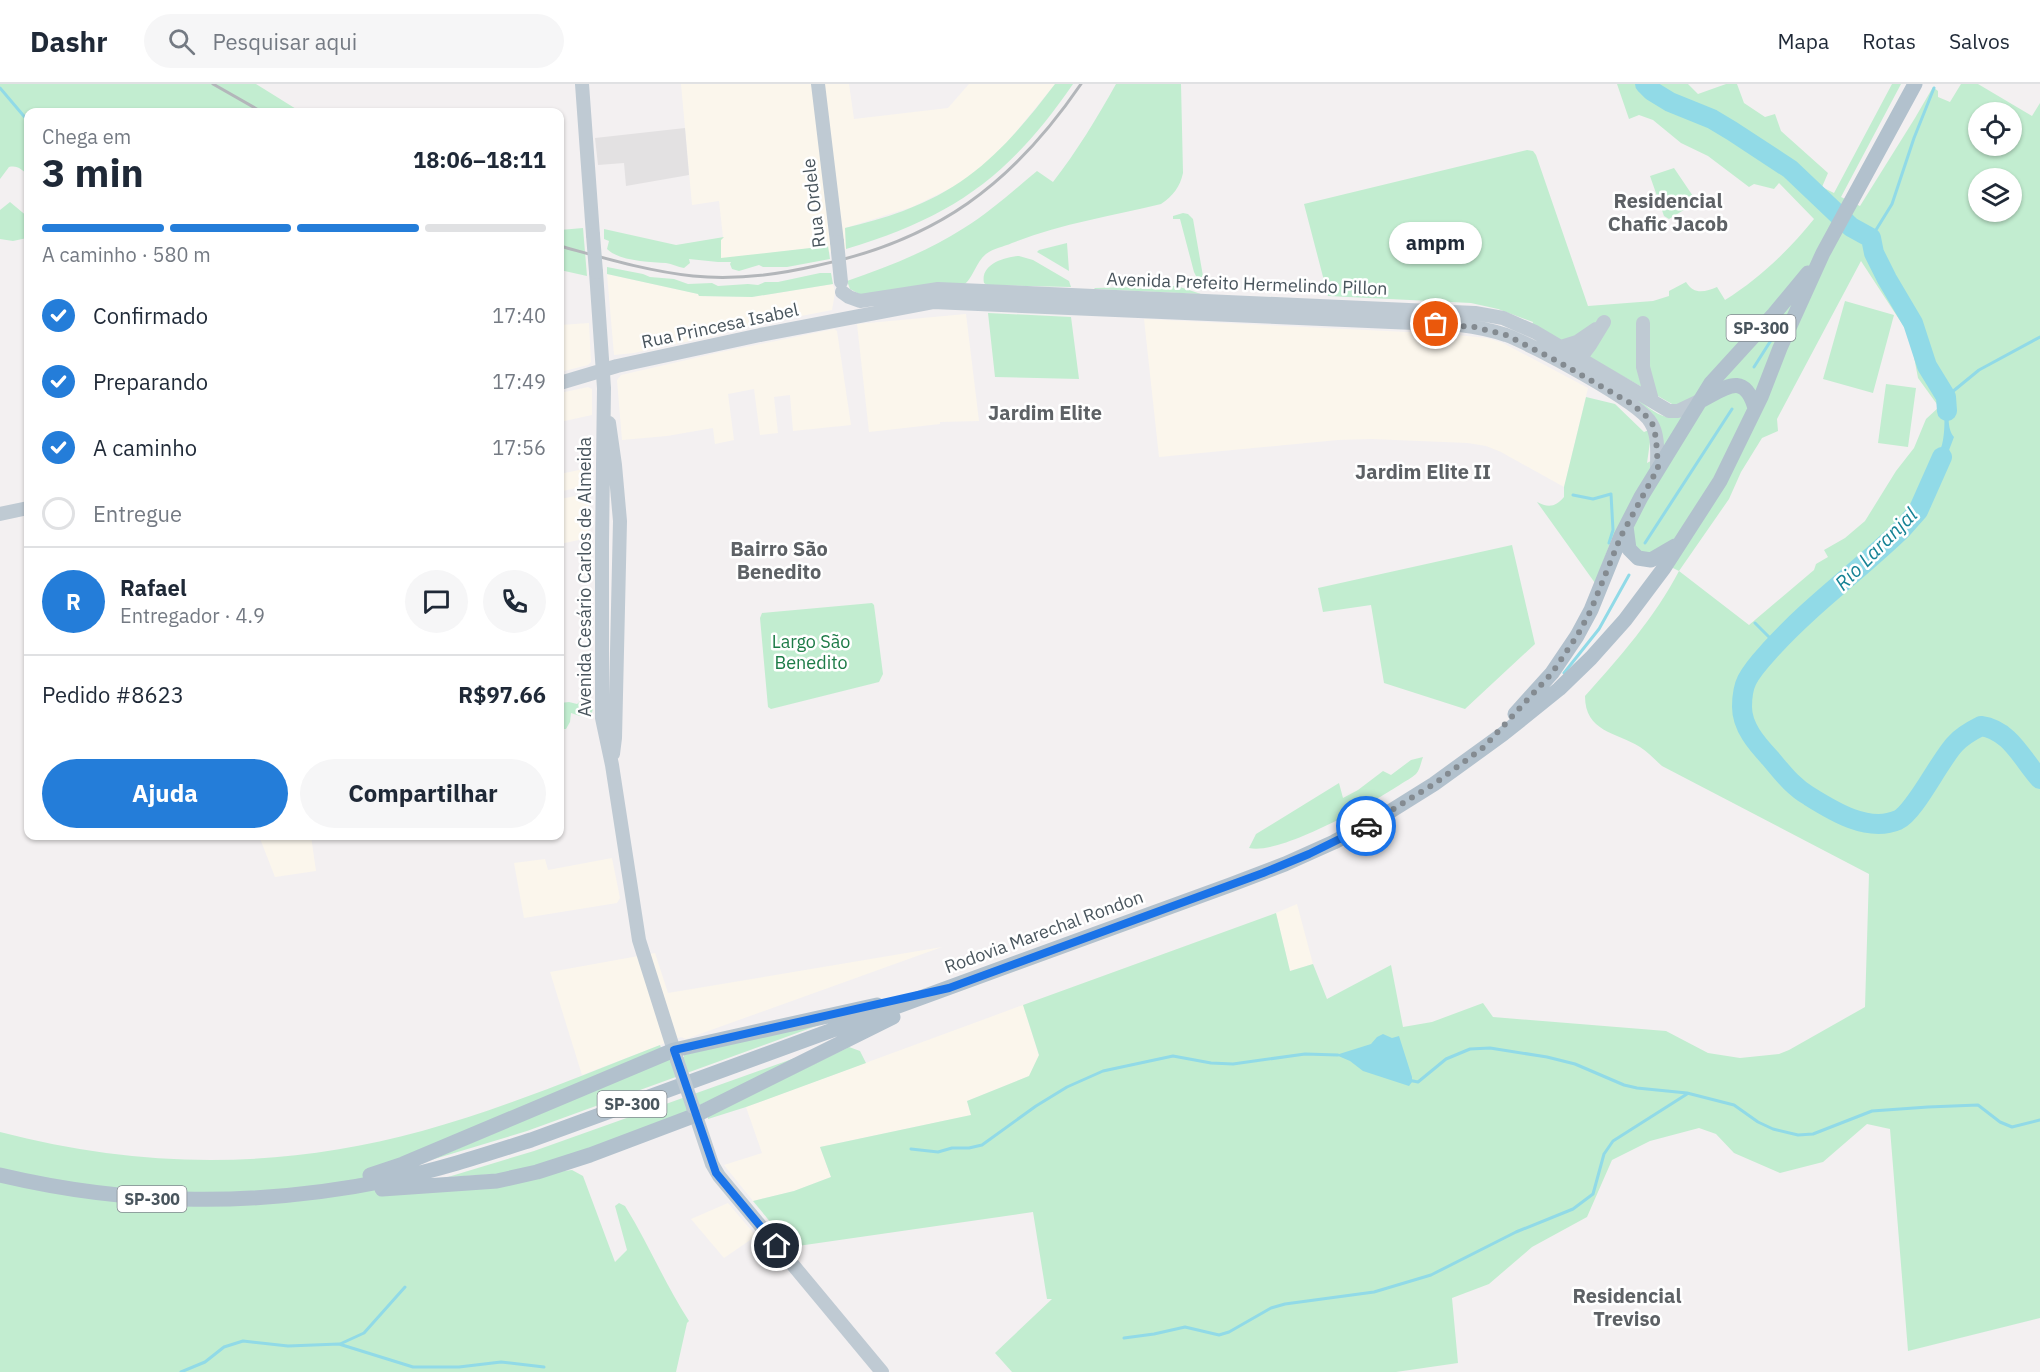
<!DOCTYPE html>
<html lang="pt">
<meta charset="utf-8">
<style>
body{margin:0;font-family:"IBM Plex Sans",sans-serif;background:#f6f6f7;color:#1f2937;height:100vh;display:flex;flex-direction:column;font-size:22px;white-space:nowrap}
*{box-sizing:border-box;margin:0}
p{font-size:20px;color:#747a83}
.icon{flex:none;width:33px;height:33px;fill:none;stroke:currentColor;stroke-width:2;stroke-linecap:round;stroke-linejoin:round}
.map{position:relative;flex:1;overflow:hidden}
.drawer{position:absolute;left:24px;top:24px;width:540px;height:732px;display:flex;flex-direction:column;background:#fff;border-radius:12px;box-shadow:0 2px 4px #0004}
.drawer>*{flex:none}
.buttons{position:absolute;left:1968px;top:18px;display:grid;gap:12px}
.buttons a{display:grid;place-items:center;width:54px;height:54px;border-radius:50%;background:#fff;box-shadow:0 2px 4px #0004;font-size:30px}
.pin{position:absolute;display:grid;place-items:center;width:51px;height:51px;color:#fff;margin:-26px;border:3px solid #fff;border-radius:50%;box-shadow:0 2px 6px #0007}
.courier{position:absolute;display:grid;place-items:center;width:60px;height:60px;margin:-30px;border:4px solid #1a73e8;border-radius:50%;background:#fff;color:#222;box-shadow:0 2px 8px #0007}
.bubble{position:absolute;height:42px;border-radius:21px;background:#fff;box-shadow:0 2px 4px #0004;font-size:20px;font-weight:700;line-height:42px;text-align:center}
.headline em{font-style:normal;font-weight:700}
.headline div{display:flex;flex-direction:column-reverse}
.headline{display:flex;align-items:center;justify-content:space-between;height:102px;padding:0 18px}
h1{font-size:39px;font-weight:700;line-height:45px}
.bar{display:grid;grid-template-columns:repeat(4,1fr);gap:9px 6px;align-content:center;height:72px;padding:0 18px}
.bar i{height:8px;border-radius:4px;background:#e0e1e3}
.bar .on{background:#247dd9}
.bar p{grid-column:span 4}
.line{display:flex;align-items:center;gap:15px;padding:0 18px;border-top:2px solid #e0e1e3}
.line div{flex:1}
.round{display:grid;place-items:center;flex:none;width:63px;height:63px;border-radius:32px;background:#f6f6f7}
ol{padding:0 18px;list-style:none}
li{display:flex;align-items:center;gap:18px;height:66px}
li p{margin-inline-start:auto}
li .icon{padding:6px;border-radius:50%;background:#247dd9;color:#fff;stroke-width:4}
li:last-child{color:#747a83}
li i{width:33px;height:33px;border:3px solid #e0e1e3;border-radius:50%}
.action{display:flex;gap:12px;margin-top:auto;padding:12px 18px}
.action a{flex:1;height:69px;border-radius:36px;background:#247dd9;color:#fff;font-size:24px;font-weight:700;line-height:69px;text-align:center}
.action a+a{background:#f6f6f7;color:#1f2937}
header{display:flex;align-items:center;gap:36px;box-sizing:border-box;height:84px;padding:0 30px;background:#fff;border-bottom:2px solid #e0e1e3}
header strong{font-size:28px}
nav{display:flex;gap:33px;margin-inline-start:auto;font-size:21px}
.search{width:420px;height:54px;background:#f6f6f7;display:flex;align-items:center;gap:15px;box-sizing:border-box;padding:0 21px;border-radius:33px;color:#747a83;font-size:22px}
.map>svg:first-child{display:block}
</style>
<header>
<strong>Dashr</strong>
<div class="search"><svg class="icon" aria-label="search" viewBox="0 0 24 24"><circle cx="10" cy="10" r="6"/><path d="M15 15l6 6"/></svg>Pesquisar aqui</div>
<nav><a>Mapa</a><a>Rotas</a><a>Salvos</a></nav>
</header>
<div class="map">
<svg width="2040" height="1288" viewBox="0 0 2040 1288">
<rect width="100%" height="100%" fill="#f3f0f1"/>
<path fill="#fbf6ec" d="M681 0H849L854 35 948 24 969 0H1055L1006 60 978 87 955 102 912 123 845 144 846 165 829 168 828 162 721 175V156L723 153 719 117 692 121Z
M607 190 698 210 699 212 752 213 833 200 835 209 832 226 741 244 724 248 723 250 634 269 614 271Z
M966 230 979 337 940 338V340L869 348 857 240Z
M1144 235 1447 250 1487 254 1503 259 1588 304 1564 403 1501 368 1486 362 1468 359 1371 355 1338 356 1159 373Z
M589 239 591 278 588 281 560 288 561 241Z
M834 245 837 247 851 341 793 347 790 311 774 313 778 349 760 351 754 305 728 310 734 356 715 360 713 344 667 352 622 356 617 296 621 291 721 268Z
M588 303 592 305V331L560 338V309Z
M593 383V400L563 407 560 390Z
M581 411 589 412 588 454 560 460V415Z
M259 752H311L316 787 275 793Z
M612 774 620 814 617 819 524 834 514 779 545 775 548 786Z
M1297 820 1313 880 1290 887 1276 829Z
M942 863 686 955 681 953 582 991 550 888 655 869 668 909Z
M1023 921 1039 972 1029 992 967 1017 971 1031 820 1063 831 1093 794 1107 753 1117 724 1081 762 1069 746 1023Z
M728 1119 756 1152 724 1174 691 1135Z"/>
<path fill="#e3e1e2" d="M685 44 689 91 626 102 624 79 598 81 595 54Z"/>
<path fill="#c2edd0" fill-rule="evenodd" d="M0 0H256L301 28H28V91C22 86 18 81 9 83L0 95Z
M1055 0H1073C1009 93 953 133 846 165L845 144C865 139 884 134 903 127 973 101 1010 59 1055 0Z
M1116 0H1181L1183 89C1180 103 1173 112 1161 120 1112 132 1059 140 1012 159 1003 163 994 164 986 170 976 178 974 192 965 200L863 212 850 205 847 197C888 183 928 167 964 144 990 128 1013 107 1037 87L1053 98C1077 67 1097 34 1116 0Z
M1617 0H1688L1698 10 1726 0H1737L1744 19 1765 33 1775 30 1781 47 1828 89 1822 103 1834 109 1892 0H1901L1841 113 1860 122 1915 34 1933 3 1938 7V13L1950 18 1961 0H1978L2032 32 2040 19V1234L1908 1267 1890 1045 1867 1040 1823 1078 1780 1089 1734 1069 1716 1050 1699 1044 1650 1057 1612 1076 1587 1133 1532 1163 1489 1200 1452 1214 1458 1279 1396 1288H1012L995 1269 1052 1215H1047L1033 1128 791 1163 753 1117 794 1107 831 1093 820 1063 971 1031 967 1017 1029 992 1039 971 1023 921 1276 829 1290 887 1313 880 1327 915 1391 881 1403 943 1432 938 1483 919 1493 933 1666 947 1708 969 1740 974 1779 970 1789 966 1865 923 1869 790 1662 682C1655 676 1648 668 1640 663 1616 648 1585 648 1585 612 1620 573 1655 533 1679 487L1612 454 1595 499 1537 418C1548 424 1556 423 1564 413V403L1586 313 1615 320 1644 348 1649 346 1650 358 1647 379 1662 371 1688 329 1532 241 1533 238 1498 225 1471 219 1328 212 1304 120 1527 66 1533 67 1536 71 1588 222 1653 217 1669 212V207L1686 198C1694 211 1705 208 1717 203L1725 216C1760 194 1788 167 1814 135L1779 99 1774 105 1754 100 1749 103 1708 72 1681 59 1653 36 1639 31 1629 35ZM1978 28H2012V62H1978ZM1978 94H2012V128H1978ZM1861 177 1910 252 1918 294 1939 323 1926 335 1914 364 1896 387 1865 437 1845 454 1824 466 1828 473 1816 480 1814 486 1749 541 1679 487 1729 415 1741 388 1762 354 1778 347 1777 335Z
M1674 84 1697 118 1669 135 1664 132 1650 92Z
M10 118 28 133 27 154 13 157 0 155V126Z
M1183 129 1188 130 1193 135 1203 192 1201 194H1197L1194 188 1180 135H1173V132Z
M583 144 587 192 560 186V146Z
M604 145 676 161 724 153 721 156V174L828 162 830 175 787 183H763L759 181 739 187 732 185 730 180 731 178H718L689 175 690 179 684 184C678 183 672 180 666 179 649 178 619 177 607 165L609 157 604 155Z
M1067 159 1069 187 1037 168 1039 166Z
M1019 172 1033 176 1069 197 1071 203 987 201 984 199C980 180 1005 173 1019 172Z
M607 183 643 190 650 193 674 195 688 200 712 199 718 202 748 200 758 201 765 198H778L820 189H831L833 200 752 213 699 212 698 210 607 190Z
M1177 202 1201 210 1094 205 1095 204Z
M1845 217 1894 231 1873 309 1823 295Z
M988 229 1071 233 1079 295 995 293Z
M1886 300 1916 304 1908 363 1878 359Z
M1636 314C1651 325 1666 341 1686 330L1660 370Z
M1512 461 1535 560 1465 625 1384 599 1371 521 1323 528 1318 504Z
M872 519 874 521 883 590 879 598 771 625 768 623 760 534 762 529Z
M582 616 591 618 593 625 591 631 580 632 571 629 570 638 566 645H560V619L569 618 577 620Z
M1423 673C1421 678 1420 686 1416 690 1412 694 1405 697 1401 700 1374 718 1279 772 1249 764L1256 750 1339 699 1343 714 1358 706 1383 687 1391 691 1411 676Z
M830 937 527 1047 431 1076 669 975 671 978 684 973V971Z
M660 961 662 967 375 1086 380 1112 564 1087 572 1086 583 1092 615 1178 627 1166 615 1122 619 1119 625 1122C648 1159 665 1200 689 1237L687 1239 676 1288H0V1048C143 1085 278 1086 422 1047 503 1025 582 991 660 961Z
M849 963 860 967 866 979 746 1023 708 1035V1032Z
M809 969 700 1021 687 1026V1028L563 1074 514 1089 448 1093 534 1067Z"/>
<path fill="#91dae7" d="M1887 195 1901 210 1927 260 1917 268 1909 240Z
M1940 302 1947 306C1952 321 1944 341 1954 353L1946 374 1932 398C1929 383 1941 370 1943 356 1946 338 1944 319 1940 302Z
M1383 950 1392 954 1399 952 1412 993V998L1409 1002 1363 987 1350 977 1336 971 1371 960 1377 953Z"/>
<g fill="none" stroke-linecap="round" stroke-linejoin="round">
<path stroke="#91dae7" stroke-width="3" d="M0 4 28 37
M1871 154 1892 120 1914 54 1934 4
M1754 283 1782 239
M1946 313 1979 286 2040 253
M1573 411 1593 415 1611 410 1613 446 1609 459
M1645 459 1732 325
M1755 539 1776 560
M1564 589 1599 545 1629 491
M1408 996 1418 998 1446 975 1470 965 1490 964 1547 973 1575 980 1624 1001 1637 1004 1687 1009 1734 1021 1758 1038 1773 1045 1798 1051 1813 1050 1872 1027 1928 1023 1978 1021 2000 1038 2012 1043 2040 1036
M911 1065 938 1068 952 1064H969L982 1061 1036 1022 1067 1003 1103 987 1173 972 1211 979 1233 980 1305 970 1338 971
M1124 1254 1154 1250 1185 1243 1219 1251 1229 1248 1271 1224 1285 1220 1374 1208 1431 1191 1516 1148 1573 1125 1593 1110 1604 1070 1613 1057 1687 1010
M340 1260 364 1249 405 1203
M181 1288 205 1278 224 1263 243 1257 288 1262 339 1260 413 1283H459L501 1278 544 1283"/>
<path stroke="#91dae7" stroke-width="20" d="M1645 0 1652 7 1670 18 1712 35 1732 47 1790 85 1851 143 1871 154 1874 169 1887 195 1913 239 1927 282 1946 313 1947 327
M1942 373 1918 427 1903 444C1861 485 1812 520 1772 564 1763 574 1753 584 1747 596 1743 604 1742 614 1742 623 1742 643 1757 660 1770 674 1782 688 1792 702 1809 712 1833 727 1868 749 1898 736 1915 728 1939 677 1955 660 1962 652 1971 647 1981 642 2010 646 2022 675 2040 695"/>
<path stroke="#bfcad3" stroke-width="14" d="M582 0 593 151
M818 0 837 158
M596 188 604 304 602 459V634L612 681 639 856 677 976
M842 208 849 213 860 217 938 205 1475 229 1503 234 1535 248 1669 327H1678L1699 317
M1643 239V283L1652 316
M1561 263 1577 258 1596 245
M1575 281 1590 261 1604 238
M560 299 617 282 760 251 933 218 1460 241C1476 243 1491 246 1506 251 1531 260 1640 318 1651 339 1659 352 1657 369 1657 384
M609 339 615 381 620 437 615 654 613 670
M0 430 28 424
M693 1023 712 1080 719 1092 882 1288"/>
<path stroke="#b2c1cd" stroke-width="15" d="M1702 316C1727 303 1744 288 1755 324
M1626 442 1629 465 1638 474 1651 476 1675 462
M1515 630 1552 589 1577 552 1591 526 1621 452 1641 413 1711 299 1774 230 1808 189
M0 1091C131 1122 258 1123 390 1096 438 1086 484 1071 531 1056L1230 801 1285 780 1334 758 1378 735 1434 700 1503 650 1559 605 1591 574 1625 536 1664 484 1720 397 1761 313 1780 264 1823 169 1915 0
M370 1091 403 1080 674 966 877 921
M382 1105 497 1097 537 1088 590 1071 696 1031 893 933"/>
<path stroke="#b3b6ba" stroke-width="3" d="M213 0 262 28
M560 162C604 174 647 187 693 192 733 196 776 191 815 182 936 157 1012 101 1081 0"/>
<path stroke="#bfcad3" stroke-width="14" d="M593 151 596 188
M837 158 841 198
M677 976 693 1023"/>
</g>
<g fill="none" stroke-linecap="round" stroke-linejoin="round">
<path stroke="#848b91" stroke-width="6" stroke-dasharray="0 10.8" d="M1366 742 1434 700 1484 663 1552 589 1577 552 1591 526 1621 452 1658 384 1656 354 1653 341 1647 333 1632 320 1557 277 1506 251 1474 243 1436 240"/>
<path stroke="#1a73e8" stroke-width="8" d="M777 1162 716 1089 674 966 949 904 1263 789 1309 770 1366 742"/>
</g>
<g text-anchor="middle" stroke-width="5" stroke-linejoin="round" paint-order="stroke">
<g fill="#fff" stroke="#80888e" stroke-width="1.5">
<rect x="1726.5" y="231" width="69" height="26" rx="4.5"/>
<rect x="597.5" y="1007" width="69" height="26" rx="4.5"/>
<rect x="117.5" y="1102" width="69" height="26" rx="4.5"/>
</g>
<g font-size="16" font-weight="bold" fill="#49555d">
<text x="1761" y="250">SP-300</text>
<text x="632" y="1026">SP-300</text>
<text x="152" y="1121">SP-300</text>
</g>
<g font-size="18" fill="#49555d" stroke="#fff">
<text transform="translate(814 119) rotate(-97)" y="6">Rua Ordele</text>
<text transform="translate(1247 200) rotate(2)" y="6">Avenida Prefeito Hermelindo Pillon</text>
<text transform="translate(720 242) rotate(-12)" y="6">Rua Princesa Isabel</text>
<text transform="translate(585 493) rotate(-90)" y="6">Avenida Cesário Carlos de Almeida</text>
<text transform="translate(1044 848) rotate(-20)" y="6">Rodovia Marechal Rondon</text>
</g>
<g font-size="18" fill="#1d7b47" stroke="#fff">
<text x="811" y="564">Largo São<tspan x="811" dy="21">Benedito</tspan></text>
</g>
<g font-size="20" font-weight="bold" fill="#5d6165" stroke="#fff">
<text x="1668" y="124">Residencial<tspan x="1668" dy="23">Chafic Jacob</tspan></text>
<text x="1045" y="336">Jardim Elite</text>
<text x="1423" y="395">Jardim Elite II</text>
<text x="779" y="472">Bairro São<tspan x="779" dy="23">Benedito</tspan></text>
<text x="1627" y="1219">Residencial<tspan x="1627" dy="23">Treviso</tspan></text>
</g>
<g font-size="20" font-style="italic" fill="#158295" stroke="#fff">
<text transform="translate(1876 465) rotate(-45)" y="7">Rio Laranjal</text>
</g>
</g>
</svg>
<div class="buttons">
<a><svg class="icon" aria-label="locate" viewBox="0 0 24 24"><circle cx="12" cy="12" r="6"/><path d="M12 2v4M12 18v4M2 12h4M18 12h4"/></svg></a>
<a><svg class="icon" aria-label="layers" viewBox="0 0 24 24"><path d="M12 4l9 5-9 5-9-5zM3 14l9 5 9-5"/></svg></a>
</div>
<div class="pin" style="left:1436px;top:240px;background:#ea580c"><svg class="icon" aria-label="bag" viewBox="0 0 24 24"><path d="M5 8h14l-1 12H6zM9 8a3 3 0 0 1 6 0"/></svg></div>
<div class="pin" style="left:777px;top:1162px;background:#1f2937"><svg class="icon" aria-label="home" viewBox="0 0 24 24"><path d="M3 11l9-7 9 7M6 9v11h12V9"/></svg></div>
<div class="courier" style="left:1366px;top:742px"><svg class="icon" aria-label="car" viewBox="0 0 24 24"><path d="M5 17H2v-5l4-1 3-4h7l3 4 3 1v5h-3M9 17h6M6 11h13"/><circle cx="7" cy="17" r="2"/><circle cx="17" cy="17" r="2"/></svg></div>
<div class="bubble" style="left:1389px;top:138px;width:93px">ampm</div>
<section class="drawer">
<div class="headline"><div><h1>3 min</h1><p>Chega em</p></div><em>18:06–18:11</em></div>
<div class="bar"><i class="on"></i><i class="on"></i><i class="on"></i><i></i><p>A caminho · 580 m</p></div>
<ol>
<li><svg class="icon" aria-label="check" viewBox="0 0 24 24"><path d="M5 12l5 5 9-10"/></svg>Confirmado<p>17:40</p></li>
<li><svg class="icon" aria-label="check" viewBox="0 0 24 24"><path d="M5 12l5 5 9-10"/></svg>Preparando<p>17:49</p></li>
<li><svg class="icon" aria-label="check" viewBox="0 0 24 24"><path d="M5 12l5 5 9-10"/></svg>A caminho<p>17:56</p></li>
<li><i></i>Entregue</li>
</ol>
<div class="line" style="height:108px"><b class="round" style="background:#247dd9;color:#fff">R</b><div><b>Rafael</b><p>Entregador · 4.9</p></div><a class="round"><svg class="icon" aria-label="chat" viewBox="0 0 24 24"><path d="M4 5h16v11H9l-5 4z"/></svg></a><a class="round"><svg class="icon" aria-label="phone" viewBox="0 0 24 24"><path d="M5 4h4l2 5-3 2q2 4 5 5l2-3 5 2v4C11 20 4 13 5 4z"/></svg></a></div>
<div class="line" style="height:78px"><div>Pedido #8623</div><b>R$97.66</b></div>
<div class="action"><a>Ajuda</a><a>Compartilhar</a></div>
</section>
</div>
